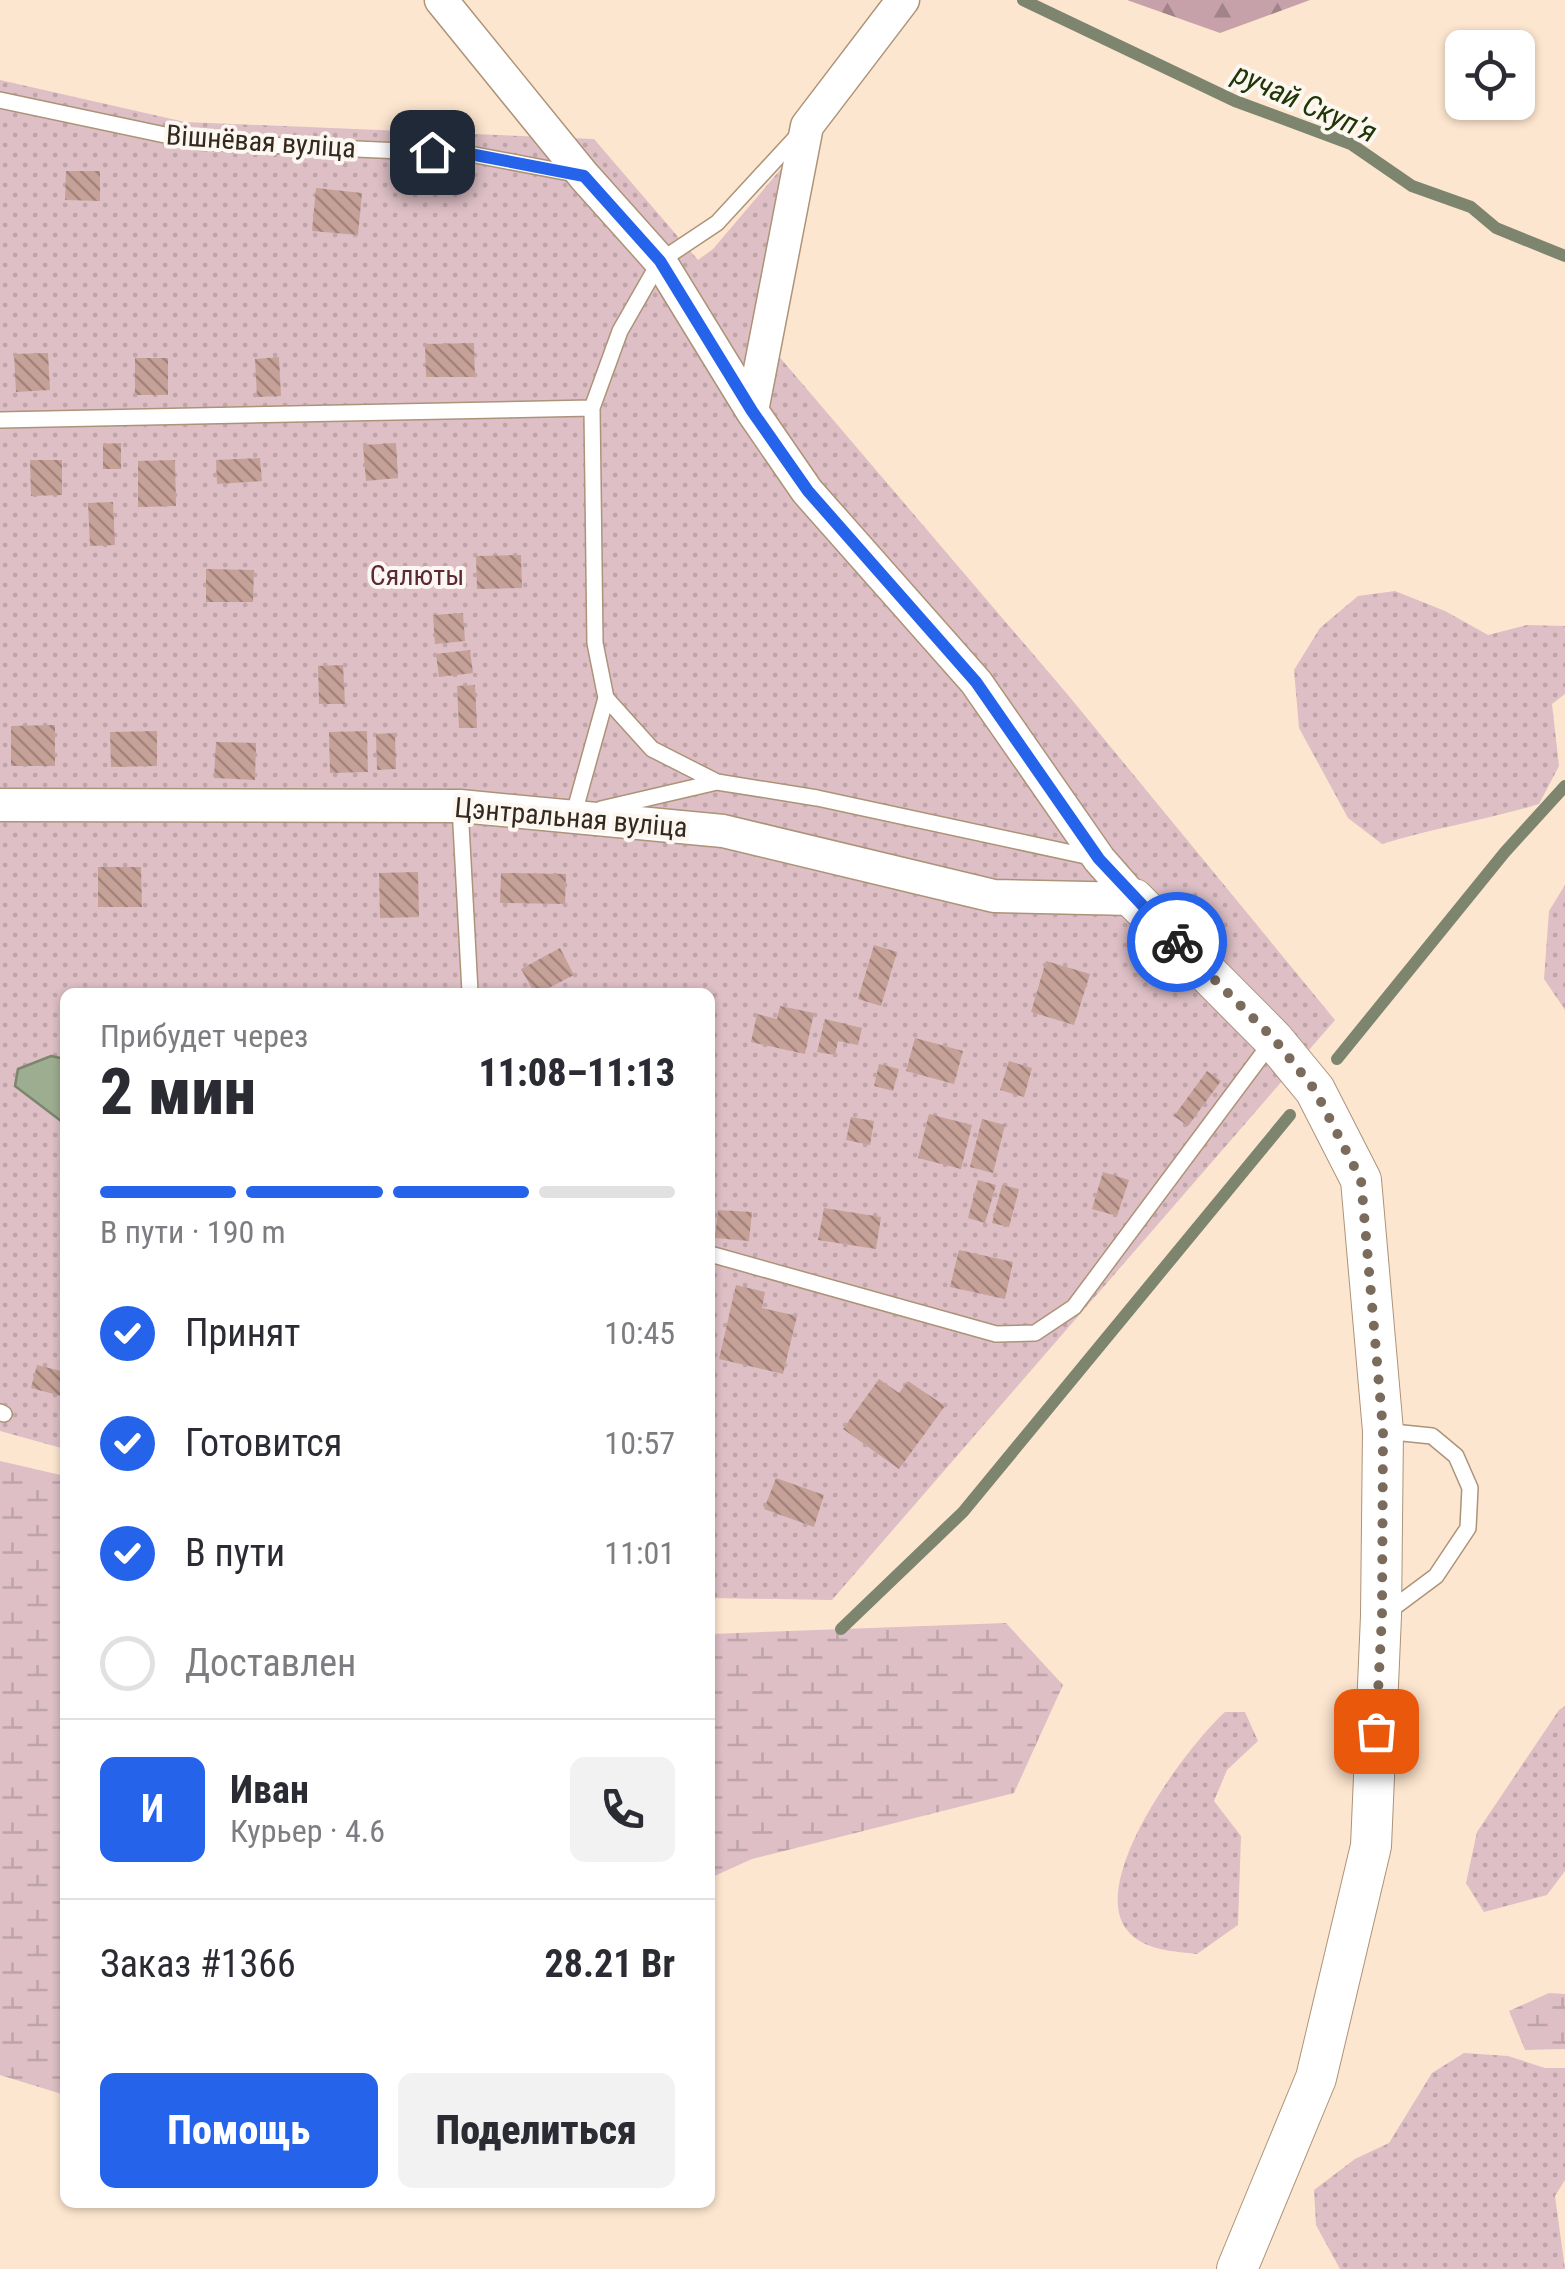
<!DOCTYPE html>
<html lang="ru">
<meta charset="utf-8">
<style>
body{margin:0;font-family:"Roboto Condensed",sans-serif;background:#f2f2f3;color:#2b2b33;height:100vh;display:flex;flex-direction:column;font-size:38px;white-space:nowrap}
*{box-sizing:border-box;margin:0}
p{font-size:32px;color:#7c7c81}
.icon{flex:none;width:55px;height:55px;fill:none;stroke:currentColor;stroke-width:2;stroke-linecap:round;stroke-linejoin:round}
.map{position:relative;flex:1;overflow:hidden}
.sheet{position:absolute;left:60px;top:988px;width:655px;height:1220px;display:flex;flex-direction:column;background:#fff;border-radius:15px;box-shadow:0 2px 8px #0004}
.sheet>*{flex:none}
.fabs{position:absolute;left:1445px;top:30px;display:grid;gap:20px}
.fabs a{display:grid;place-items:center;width:90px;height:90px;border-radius:15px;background:#fff;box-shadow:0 2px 8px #0004;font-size:50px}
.pin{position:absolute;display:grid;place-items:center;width:85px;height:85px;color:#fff;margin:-42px;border-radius:20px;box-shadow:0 5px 15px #0006}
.courier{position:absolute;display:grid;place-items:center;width:100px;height:100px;margin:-50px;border:8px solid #2563eb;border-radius:50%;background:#fff;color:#222;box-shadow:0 2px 12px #0007}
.head em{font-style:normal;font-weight:800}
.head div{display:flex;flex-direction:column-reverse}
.head{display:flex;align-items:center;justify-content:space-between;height:170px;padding:0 40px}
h1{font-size:65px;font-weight:800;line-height:75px}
.bar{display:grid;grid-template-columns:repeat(4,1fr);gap:15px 10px;align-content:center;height:120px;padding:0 40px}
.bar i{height:12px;border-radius:8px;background:#e1e1e2}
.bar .current{background:#2563eb}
.bar p{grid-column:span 4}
.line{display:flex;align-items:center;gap:25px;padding:0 40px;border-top:2px solid #e1e1e2}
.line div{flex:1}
.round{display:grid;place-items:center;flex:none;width:105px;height:105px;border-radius:15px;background:#f2f2f3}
ol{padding:0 40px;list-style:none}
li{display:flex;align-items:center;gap:30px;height:110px}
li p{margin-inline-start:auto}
li .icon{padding:10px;border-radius:50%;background:#2563eb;color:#fff;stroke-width:4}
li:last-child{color:#7c7c81}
li i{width:55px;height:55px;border:5px solid #e1e1e2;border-radius:50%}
.button{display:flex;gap:20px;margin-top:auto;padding:20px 40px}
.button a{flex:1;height:115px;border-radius:15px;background:#2563eb;color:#fff;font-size:40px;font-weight:800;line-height:115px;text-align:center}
.button a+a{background:#f2f2f3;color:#2b2b33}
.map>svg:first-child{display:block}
</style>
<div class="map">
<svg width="1565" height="2269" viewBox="0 0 1565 2269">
<defs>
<pattern id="grass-dots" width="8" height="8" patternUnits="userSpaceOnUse" patternTransform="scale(2.5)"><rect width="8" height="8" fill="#ddbfc5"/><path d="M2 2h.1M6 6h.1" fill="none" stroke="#bea4a9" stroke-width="1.8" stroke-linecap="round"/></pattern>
<pattern id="forest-firs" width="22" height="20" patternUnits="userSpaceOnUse" patternTransform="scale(2.5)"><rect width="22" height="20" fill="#c7a1a9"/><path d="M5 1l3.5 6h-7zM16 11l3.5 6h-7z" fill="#a28389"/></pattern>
<pattern id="wetland-marsh" width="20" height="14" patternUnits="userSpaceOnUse" patternTransform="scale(2.5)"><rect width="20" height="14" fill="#ddbfc5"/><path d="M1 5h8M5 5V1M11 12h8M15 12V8" fill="none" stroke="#bea4a9"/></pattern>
<pattern id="building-back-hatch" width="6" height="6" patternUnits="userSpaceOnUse" patternTransform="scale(2.5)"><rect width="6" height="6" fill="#c6a197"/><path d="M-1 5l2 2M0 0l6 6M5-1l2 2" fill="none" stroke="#a1837b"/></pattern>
</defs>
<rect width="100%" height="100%" fill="#fde6cf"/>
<path fill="url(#grass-dots)" d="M0 80 185 122 594 139 698 260 713 249 792 156 753 326 1068 695 1335 1020 832 1600 710 1598V992H65V1449L0 1431Z
M1395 591 1445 611 1488 635 1527 625 1565 626V694L1552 704 1559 766 1539 804C1487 820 1434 828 1382 844L1348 818 1299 728 1294 670 1320 628 1358 596Z
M1565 885V1010L1544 979 1549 911Z
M1565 1706V1871L1547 1895 1484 1912 1466 1883 1477 1832 1559 1710Z
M1225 1712H1245L1258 1741 1227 1770 1214 1801 1241 1836 1238 1925 1197 1954C1173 1951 1144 1951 1127 1930 1087 1880 1187 1746 1225 1712Z
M1464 2053 1508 2056 1545 2068H1565V2180L1555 2196 1565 2269H1340L1316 2225 1314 2190 1355 2159 1389 2143 1432 2073Z"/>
<path fill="url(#forest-firs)" d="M1127 0H1310L1220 33Z"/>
<path fill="url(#wetland-marsh)" d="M0 1461 65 1476V2095L0 2075Z
M1006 1623 1063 1685 1014 1793 752 1859 710 1878V1634Z
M1549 1993 1565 1994V2049L1525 2050 1509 2011Z"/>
<path fill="#9dad90" stroke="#7d856e" stroke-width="2.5" d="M51 1056 65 1059V1124L15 1086 18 1069Z"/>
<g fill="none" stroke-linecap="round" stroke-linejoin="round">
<path stroke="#7d856e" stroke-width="12" d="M1023 0 1235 101 1351 144 1412 186 1471 207 1496 228 1565 256
M1337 1059 1505 852 1565 786
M841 1629 963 1512 1290 1115"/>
</g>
<path fill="url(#building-back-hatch)" d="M66 171H100V201L65 200Z
M316 188 362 193 358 235 312 231Z
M474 343 475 377H426L425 344Z
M48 353 50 390 16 392 14 354Z
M279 357 281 396 257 397 255 359Z
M135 358H168V395H135Z
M121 443V469H103V444Z
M396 443 398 478 366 481 363 445Z
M260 458 262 481 217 484 216 460Z
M30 460H62V495L31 496Z
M175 460 176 506 138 507V461Z
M113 502 115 545 90 546 88 503Z
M521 555 522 588 477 589 476 556Z
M206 569 254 570 253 602H206Z
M463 613 465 641 435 644 433 615Z
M470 650 473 673 439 677 436 654Z
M343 665 345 704H319L318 666Z
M475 685 477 728H459L457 686Z
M55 725V766H11V726Z
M157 731V766L111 767 110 732Z
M367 731 368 772 330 773 329 732Z
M395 733 396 769 377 770 376 734Z
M216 742 256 743 255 780 214 778Z
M98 867H141L142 907H98Z
M418 872 419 917 380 918 379 873Z
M501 873 566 874 565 904 500 903Z
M874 945 897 952 881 1006 858 999Z
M560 948 574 975 541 992H534L521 969Z
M1046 961 1090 974 1074 1025 1031 1012Z
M780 1006 814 1013 805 1054 751 1042 757 1014 777 1019Z
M825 1019 862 1028 858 1045 838 1041 835 1055 817 1052Z
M915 1038 963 1051 954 1084 906 1071Z
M1009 1061 1032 1068 1024 1097 1000 1090Z
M879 1064 899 1069 893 1091 874 1086Z
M1207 1071 1221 1081 1188 1126 1174 1116Z
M929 1114 972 1125 961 1169 918 1158Z
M851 1117 874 1121 870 1145 846 1140Z
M982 1119 1005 1125 993 1173 970 1167Z
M1103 1172 1129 1180 1117 1216 1092 1209Z
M978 1180 996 1185 985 1223 968 1218Z
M1002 1185 1019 1189 1009 1227 992 1223Z
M824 1208 881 1217 876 1249 818 1240Z
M718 1210 752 1212 749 1241 715 1238Z
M959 1250 1013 1262 1005 1299 950 1287Z
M736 1285 765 1292 762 1308 797 1316 783 1374 719 1359Z
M37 1365 65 1372V1397L31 1388Z
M879 1379 899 1393 908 1381 945 1406 899 1469 843 1429Z
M776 1478 824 1495 814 1527 764 1509Z"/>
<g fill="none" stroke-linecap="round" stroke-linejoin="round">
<defs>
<path id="service" d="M0 100 198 142 470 154 575 174
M800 133 717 223 660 261 620 331 592 408 595 643 606 698 652 749 717 782 817 798 1095 858
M0 420 592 408
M460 806 470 992
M601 809 717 782
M573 817 606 698
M710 1254 996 1334 1035 1333 1074 1307 1273 1040
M0 1412 4 1414
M1383 1431 1432 1436 1456 1456 1470 1488 1468 1528 1436 1576 1385 1614"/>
<path id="minor" d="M441 0 584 176 660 261 752 411 807 491 976 682 1099 859 1134 899
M752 411 807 126 903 0
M0 805 460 806 723 831 994 896 1134 899"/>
<path id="tertiary" d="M1134 899 1273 1039 1315 1090 1361 1180 1383 1431 1381 1616 1371 1846 1316 2078 1237 2269"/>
</defs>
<use href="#service" stroke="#ad9378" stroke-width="18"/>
<use href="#minor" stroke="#ad9378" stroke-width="35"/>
<use href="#tertiary" stroke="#ad9378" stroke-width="42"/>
<use href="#service" stroke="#fff" stroke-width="15"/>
<use href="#minor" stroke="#fff" stroke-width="32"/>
<use href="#tertiary" stroke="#fff" stroke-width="40"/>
</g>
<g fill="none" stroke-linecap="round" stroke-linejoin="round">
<path stroke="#7a6b5c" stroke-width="10" stroke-dasharray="0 18" d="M1177 942 1274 1039 1315 1090 1361 1180 1383 1430 1382 1616 1376 1731"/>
<path stroke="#2563eb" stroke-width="12" d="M432 152 470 154 584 176 660 261 752 411 808 491 976 682 1099 859 1177 942"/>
</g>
<g text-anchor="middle" stroke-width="8" stroke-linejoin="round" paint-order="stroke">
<g font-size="28" fill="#33291e" stroke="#fdf7f1">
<text transform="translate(261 141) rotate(4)" y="10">Вішнёвая вуліца</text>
<text transform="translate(571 817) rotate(5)" y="10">Цэнтральная вуліца</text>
</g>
<g font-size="28" fill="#5b2937" stroke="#fdf7f1">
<text x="417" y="585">Сялюты</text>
</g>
<g font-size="30" font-style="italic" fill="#203606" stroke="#fdf7f1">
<text transform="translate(1305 103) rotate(24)" y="10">ручай Скупʼя</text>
</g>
</g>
</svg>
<div class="fabs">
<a><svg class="icon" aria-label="locate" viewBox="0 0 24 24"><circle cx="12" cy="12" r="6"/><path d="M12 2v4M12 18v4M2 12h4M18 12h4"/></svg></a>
</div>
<div class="pin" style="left:1376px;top:1731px;background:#ea580c"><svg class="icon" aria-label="bag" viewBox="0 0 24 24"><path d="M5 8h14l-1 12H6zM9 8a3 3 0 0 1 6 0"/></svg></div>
<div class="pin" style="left:432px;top:152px;background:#1f2937"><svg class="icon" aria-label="home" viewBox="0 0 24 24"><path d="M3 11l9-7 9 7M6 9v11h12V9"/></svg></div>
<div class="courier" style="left:1177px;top:942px"><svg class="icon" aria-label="bike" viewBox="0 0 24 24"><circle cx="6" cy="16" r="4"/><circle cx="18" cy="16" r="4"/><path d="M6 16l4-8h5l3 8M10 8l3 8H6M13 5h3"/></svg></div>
<section class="sheet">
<div class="head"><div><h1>2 мин</h1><p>Прибудет через</p></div><em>11:08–11:13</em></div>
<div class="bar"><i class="current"></i><i class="current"></i><i class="current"></i><i></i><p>В пути · 190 m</p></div>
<ol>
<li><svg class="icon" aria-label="check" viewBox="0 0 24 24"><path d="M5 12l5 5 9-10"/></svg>Принят<p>10:45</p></li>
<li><svg class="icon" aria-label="check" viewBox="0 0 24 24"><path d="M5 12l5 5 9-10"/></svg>Готовится<p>10:57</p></li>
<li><svg class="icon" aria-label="check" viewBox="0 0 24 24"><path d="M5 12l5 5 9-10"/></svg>В пути<p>11:01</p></li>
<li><i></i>Доставлен</li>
</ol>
<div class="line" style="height:180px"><b class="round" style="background:#2563eb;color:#fff">И</b><div><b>Иван</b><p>Курьер · 4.6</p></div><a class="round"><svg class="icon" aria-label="phone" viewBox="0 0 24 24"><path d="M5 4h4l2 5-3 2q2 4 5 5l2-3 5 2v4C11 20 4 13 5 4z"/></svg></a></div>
<div class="line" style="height:130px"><div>Заказ #1366</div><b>28.21 Br</b></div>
<div class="button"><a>Помощь</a><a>Поделиться</a></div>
</section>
</div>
